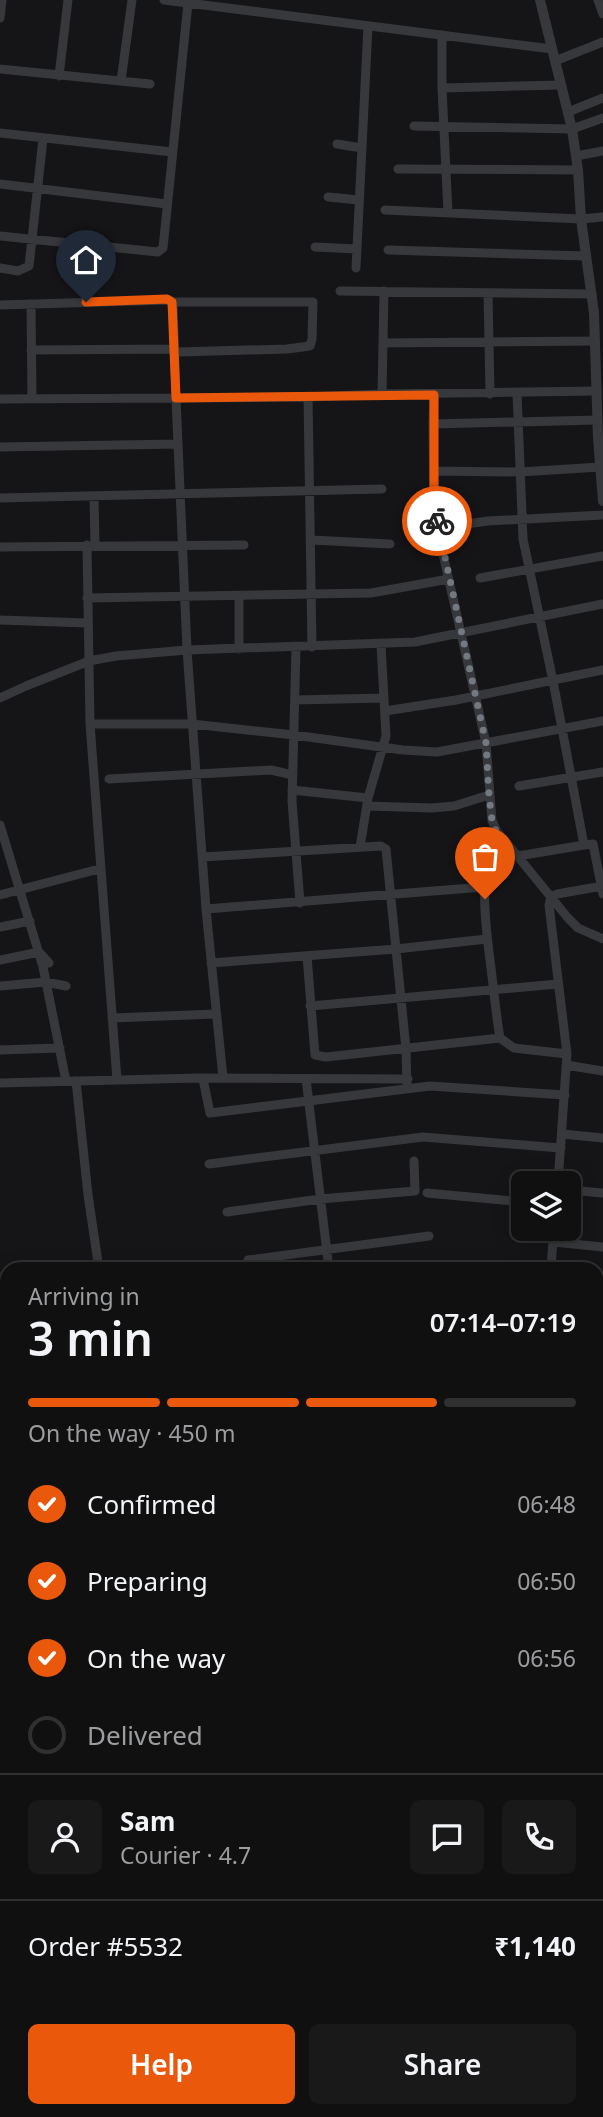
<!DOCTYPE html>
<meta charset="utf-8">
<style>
body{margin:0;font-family:"Noto Sans",sans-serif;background:#19191a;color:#f1f3f6;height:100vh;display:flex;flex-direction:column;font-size:26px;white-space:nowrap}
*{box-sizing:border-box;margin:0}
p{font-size:23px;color:#9c9d9f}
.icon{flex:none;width:38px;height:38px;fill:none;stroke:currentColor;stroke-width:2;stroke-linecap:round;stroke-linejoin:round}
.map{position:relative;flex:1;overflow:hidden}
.drawer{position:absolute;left:0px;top:1262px;width:604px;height:856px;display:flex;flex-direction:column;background:#101011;border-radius:21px 21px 0 0;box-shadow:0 4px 18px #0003,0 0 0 2px #303031}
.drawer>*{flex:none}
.buttons{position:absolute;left:511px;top:1171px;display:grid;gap:14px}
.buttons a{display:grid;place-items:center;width:70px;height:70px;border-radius:10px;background:#101011;box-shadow:0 4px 18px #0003,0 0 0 2px #303031;font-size:35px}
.pin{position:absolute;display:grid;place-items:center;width:60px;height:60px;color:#fff;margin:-72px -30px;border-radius:50% 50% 50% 0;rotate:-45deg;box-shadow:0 0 7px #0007}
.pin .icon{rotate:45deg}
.courier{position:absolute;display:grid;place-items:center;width:70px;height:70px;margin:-35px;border:5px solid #ea580c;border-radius:50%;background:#fff;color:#222;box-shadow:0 2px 9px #0007}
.overview em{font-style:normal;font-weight:600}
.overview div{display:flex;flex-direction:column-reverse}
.overview{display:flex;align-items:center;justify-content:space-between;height:119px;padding:0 28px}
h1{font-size:46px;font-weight:600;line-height:52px}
.bar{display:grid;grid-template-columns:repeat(4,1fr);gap:10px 7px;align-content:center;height:84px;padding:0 28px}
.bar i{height:9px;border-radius:5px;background:#303031}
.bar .current{background:#ea580c}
.bar p{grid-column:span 4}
.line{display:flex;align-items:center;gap:18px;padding:0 28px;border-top:2px solid #303031}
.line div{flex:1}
.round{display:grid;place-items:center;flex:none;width:74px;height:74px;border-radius:10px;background:#19191a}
ol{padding:0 28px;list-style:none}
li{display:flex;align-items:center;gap:21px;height:77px}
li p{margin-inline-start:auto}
li .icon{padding:7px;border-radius:50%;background:#ea580c;color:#fff;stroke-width:4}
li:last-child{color:#9c9d9f}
li i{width:38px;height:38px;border:4px solid #303031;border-radius:50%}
.cta{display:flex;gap:14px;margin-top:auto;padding:14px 28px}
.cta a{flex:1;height:80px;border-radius:10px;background:#ea580c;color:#fff;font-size:28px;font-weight:600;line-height:80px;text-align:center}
.cta a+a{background:#19191a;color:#f1f3f6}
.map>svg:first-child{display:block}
</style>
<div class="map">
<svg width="603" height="2117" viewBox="0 0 603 2117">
<rect width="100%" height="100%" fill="#151517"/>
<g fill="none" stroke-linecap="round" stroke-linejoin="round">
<path stroke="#36383c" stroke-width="9" d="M164 0 552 49
M598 0 603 14
M0 18 2 0
M442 35V88L448 213
M555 61 603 42
M0 69 150 84
M59 76 68 0
M121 81 132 0
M442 88 561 85
M568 112 603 98
M414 126 572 129 603 118
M0 133 172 152
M337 144 362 148
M576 156 603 151
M398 169 578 170
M0 184 167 204
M328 197 359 200
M385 210 581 219 603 217
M0 236 158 252 163 248 188 3
M315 247 357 249
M388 250 586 256
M0 268 18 271 29 266 43 139
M356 268 368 26
M340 291 592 294
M384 291 383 343 595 341
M488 293 490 394
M31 304 32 398
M0 305 170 300 173 305 176 398 308 397 382 394
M383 343 382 394 597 391
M31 350 174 349 179 352 287 349 310 346 312 339 313 302H172
M517 393 523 539 553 681 584 845 593 844 603 894
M434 395 433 424 597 420
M308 397 312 647
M0 399 176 398 187 650 206 909 223 1078
M433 424 434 501 437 528 486 743 492 821 497 831 568 918 578 928 603 939
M0 447 177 444
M434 471 520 472 600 467
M94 497 95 545
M0 498 382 489
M437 528 488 521 603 515
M311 540 390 544
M87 545 90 724 117 1080
M0 547 244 545
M480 578 603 556
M239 597V649
M87 598 371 593 449 579
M0 620 87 623
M296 648 292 801 300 903
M0 698 26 686 89 661 116 656 187 650 415 642 603 604
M295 700 384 698
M385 711 456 700 603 670
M90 724H192L294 735 403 750 437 752 603 721
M109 779 271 770 293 775
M519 786 603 772
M292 790 368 798
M367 806 432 808 454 806 489 795
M0 825 43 967 66 1081
M497 831C478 874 485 922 491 968 494 992 496 1015 500 1038L514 1048 567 1054
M360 847 368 798 386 736 381 645
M518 856 584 845
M202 857 381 846 386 849 406 1049 407 1088
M0 895 99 869
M206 909 484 887
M0 927 30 921
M307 956 315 1055 326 1057 500 1038
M0 960 39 952 49 963
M211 963 396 949 487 939
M0 986 46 982 66 986
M310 1006 558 984
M112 1018 216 1014
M0 1050 60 1048
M566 1065 603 1071
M203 1079 210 1113 430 1086 565 1095
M306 1079 329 1269
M76 1081 88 1195 99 1269
M0 1083 198 1078 408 1079
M562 1134 603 1138
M209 1164 423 1137 561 1148
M558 1183 567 1054 549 905 551 897 557 894 603 886
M569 1190 603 1193
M427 1193 523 1202
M227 1212 320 1199 415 1191 414 1161
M553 1242 603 1247
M248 1260 429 1236
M551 1267 554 1228
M0 1295 7 1311
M597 1300H603
M597 1353H603
M0 1390 7 1389
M597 1401 603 1402
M597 1449 603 1450
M597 1532H603
M597 1567 603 1566
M597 1726 603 1746
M0 1823 7 1824
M599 1832 603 1813
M597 1857H603
M597 1873 603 1874
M597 1903 603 1904
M597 1933 603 1934
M597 2056 603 2006
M522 2110 570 2117
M393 2116 407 2117
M40 2117 50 2110
M472 2117V2110
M588 2117V2110"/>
<path stroke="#36383c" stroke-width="10" d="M540 0 572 129 578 170 581 219 594 313 598 438 603 501"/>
</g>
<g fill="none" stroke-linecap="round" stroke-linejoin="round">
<path stroke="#737980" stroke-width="7" stroke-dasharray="0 12.6" d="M437 521 486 743 489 795 492 821 496 831C487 853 483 875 485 899"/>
<path stroke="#ea580c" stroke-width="9" d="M86 302 167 299 172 302 176 398 434 395V486L437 521"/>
</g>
</svg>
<div class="buttons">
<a><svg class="icon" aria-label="layers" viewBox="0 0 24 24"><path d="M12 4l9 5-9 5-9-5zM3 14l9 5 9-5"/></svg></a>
</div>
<div class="pin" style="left:485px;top:899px;background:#ea580c"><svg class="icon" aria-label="bag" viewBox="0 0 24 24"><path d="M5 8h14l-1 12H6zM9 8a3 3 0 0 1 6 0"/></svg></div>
<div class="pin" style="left:86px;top:302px;background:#1f2937"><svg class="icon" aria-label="home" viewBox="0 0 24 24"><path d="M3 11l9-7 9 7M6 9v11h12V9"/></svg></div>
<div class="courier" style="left:437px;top:521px"><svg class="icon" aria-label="bike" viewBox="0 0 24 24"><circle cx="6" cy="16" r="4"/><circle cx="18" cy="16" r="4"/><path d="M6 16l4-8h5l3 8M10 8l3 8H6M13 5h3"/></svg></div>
<section class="drawer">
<div class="overview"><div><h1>3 min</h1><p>Arriving in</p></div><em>07:14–07:19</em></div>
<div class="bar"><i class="current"></i><i class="current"></i><i class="current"></i><i></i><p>On the way · 450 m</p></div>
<ol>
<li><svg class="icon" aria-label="check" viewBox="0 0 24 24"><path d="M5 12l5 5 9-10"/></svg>Confirmed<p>06:48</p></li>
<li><svg class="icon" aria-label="check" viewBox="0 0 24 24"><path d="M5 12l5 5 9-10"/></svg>Preparing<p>06:50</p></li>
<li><svg class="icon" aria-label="check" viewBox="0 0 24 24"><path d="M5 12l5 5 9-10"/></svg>On the way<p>06:56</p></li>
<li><i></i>Delivered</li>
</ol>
<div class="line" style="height:126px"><a class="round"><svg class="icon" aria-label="person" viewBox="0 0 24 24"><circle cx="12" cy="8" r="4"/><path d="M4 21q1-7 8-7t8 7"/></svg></a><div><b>Sam</b><p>Courier · 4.7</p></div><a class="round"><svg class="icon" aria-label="chat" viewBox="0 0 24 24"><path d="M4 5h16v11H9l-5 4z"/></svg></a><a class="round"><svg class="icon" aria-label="phone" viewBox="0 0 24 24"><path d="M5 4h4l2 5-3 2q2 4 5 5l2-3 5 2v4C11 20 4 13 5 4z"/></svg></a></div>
<div class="line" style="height:91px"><div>Order #5532</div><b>₹1,140</b></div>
<div class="cta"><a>Help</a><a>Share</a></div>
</section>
</div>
